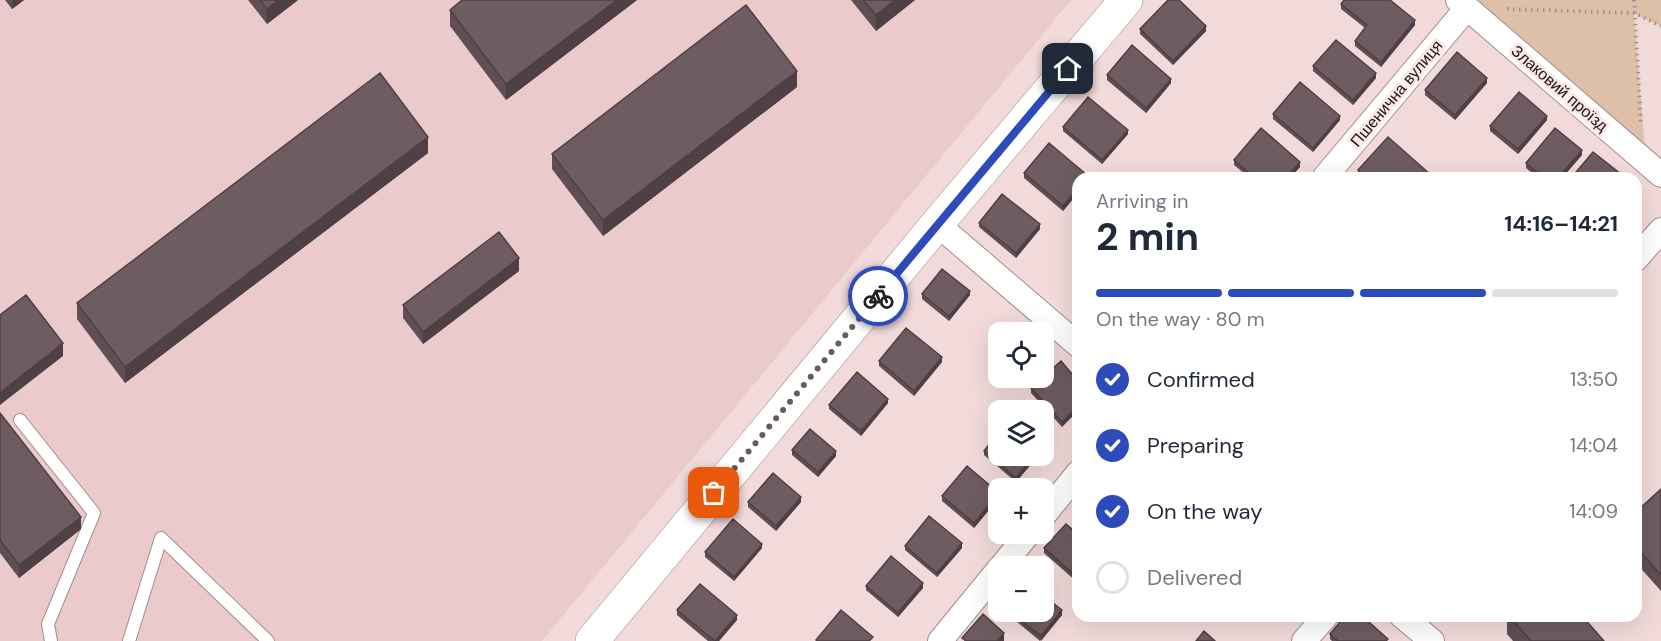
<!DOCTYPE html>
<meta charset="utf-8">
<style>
body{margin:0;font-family:"DM Sans",sans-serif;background:#f2f2f3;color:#1f2937;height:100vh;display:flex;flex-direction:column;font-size:22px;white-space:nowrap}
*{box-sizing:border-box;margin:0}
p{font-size:20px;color:#747a83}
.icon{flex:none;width:33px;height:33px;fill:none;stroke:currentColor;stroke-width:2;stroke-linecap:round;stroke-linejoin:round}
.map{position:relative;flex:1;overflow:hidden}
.drawer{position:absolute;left:1072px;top:172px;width:570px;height:450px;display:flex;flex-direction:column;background:#fff;border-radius:18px;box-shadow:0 6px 24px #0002}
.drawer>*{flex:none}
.tools{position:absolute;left:988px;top:322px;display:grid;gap:12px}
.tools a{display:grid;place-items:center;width:66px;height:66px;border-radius:12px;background:#fff;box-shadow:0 6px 24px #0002;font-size:30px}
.pin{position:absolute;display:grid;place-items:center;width:51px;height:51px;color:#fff;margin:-26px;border-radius:12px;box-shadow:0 3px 9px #0006}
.courier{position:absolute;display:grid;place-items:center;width:60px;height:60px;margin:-30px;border:4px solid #2e4bbc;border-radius:50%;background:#fff;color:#222;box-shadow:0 2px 8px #0007}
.summary em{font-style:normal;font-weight:700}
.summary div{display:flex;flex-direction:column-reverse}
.summary{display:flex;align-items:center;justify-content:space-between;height:102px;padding:0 24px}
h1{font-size:39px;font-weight:700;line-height:45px}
.bar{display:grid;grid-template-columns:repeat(4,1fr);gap:9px 6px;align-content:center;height:72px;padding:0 24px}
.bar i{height:8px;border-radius:4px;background:#e0e1e3}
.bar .current{background:#2e4bbc}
.bar p{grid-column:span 4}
ol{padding:0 24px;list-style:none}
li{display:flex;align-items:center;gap:18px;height:66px}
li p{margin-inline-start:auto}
li .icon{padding:6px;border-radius:50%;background:#2e4bbc;color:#fff;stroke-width:4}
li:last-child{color:#747a83}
li i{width:33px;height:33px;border:3px solid #e0e1e3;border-radius:50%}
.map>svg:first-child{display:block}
</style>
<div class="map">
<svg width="1661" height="641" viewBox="0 0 1661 641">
<rect width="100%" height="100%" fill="#f2dada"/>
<path fill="#ebcacb" d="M0 0H1071L542 641H0Z"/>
<path fill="#debfa8" d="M1469 0H1661V26L1634 14 1646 163Z"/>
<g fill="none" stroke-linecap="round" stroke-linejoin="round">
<defs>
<path id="lane" d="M20 420 94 513 48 624 51 641
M129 641 161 538 268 641"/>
<path id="street" d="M1458 0 1661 175
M1324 178 1467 8
M937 224 1078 345
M1636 259 1661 230
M1044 515 1078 473
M1001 567 1028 534
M1402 616 1432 641
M940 641 999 569
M1304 641 1326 616"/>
<path id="secondary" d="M592 641 937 224 1126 0"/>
</defs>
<use href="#lane" stroke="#a38d8d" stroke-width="14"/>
<use href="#street" stroke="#a38d8d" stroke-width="26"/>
<use href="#secondary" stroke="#a38d8d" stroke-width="34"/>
<path stroke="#a39191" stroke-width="4" stroke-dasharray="1.5 4.5" stroke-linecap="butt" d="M1634 0 1641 125
M1507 9 1634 13 1661 26"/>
<use href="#lane" stroke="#fff" stroke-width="12"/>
<use href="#street" stroke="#fff" stroke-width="24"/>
<use href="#secondary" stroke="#fff" stroke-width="33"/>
</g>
<path fill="#5f4f55" d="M5 0H24L12 9Z
M248 0H298L267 24Z
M462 0H637L506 100 450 26V10Z
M851 0H915L876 31Z
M1341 4 1415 25 1381 67 1355 46V41L1365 28 1341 9Z
M1140 29 1206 31 1173 65 1140 34Z
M1313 66 1376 78 1353 105 1313 71Z
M1107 75 1171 83 1146 113 1107 80Z
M1487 83 1455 120 1425 95V90Z
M797 87 603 236 552 169V154Z
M1273 114 1340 120 1313 152 1273 119Z
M1547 120 1518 154 1490 131V126Z
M1063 127 1128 134 1102 164 1063 131Z
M428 153 125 383 77 319V303Z
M1582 155 1562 178H1538L1526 168V163Z
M1234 160 1300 167 1290 178H1250L1234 165Z
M1358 170 1431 178H1362L1358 175Z
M1024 173 1088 178H1078V193L1063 211 1024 178Z
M979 223 1040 229 1016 258 979 227Z
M519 271 423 344 403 318V305Z
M922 294 970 295 949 321 922 299Z
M879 361 942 362 914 396 879 366Z
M1078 381 1062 427 1031 393V388Z
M888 403 861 436 829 409V405Z
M0 413 81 529 19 578 0 553Z
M792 450 836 456 818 477 792 455Z
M984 451 999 456H1038L1016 482 984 455Z
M1661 489V591L1636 563V512Z
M999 493V498L974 528 942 501V496Z
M748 502H801L776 531 748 507Z
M1078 534V583L1044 553V548Z
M905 546 962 548 937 577 905 550Z
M762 548 734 581 705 557V552Z
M866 586 923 588 898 617 866 590Z
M677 610 737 620 719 641H708L677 615Z
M1005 612H1044L1062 615 1040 641Z
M1507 616H1582L1604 641H1513L1507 634Z
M1330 634 1388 641H1332L1330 639Z"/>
<path fill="#4e4045" d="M12 0H24L12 9Z
M278 0H298L267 24V9Z
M617 0H637L506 100V84Z
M895 0H915L876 31V15Z
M1415 20V25L1381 67V62Z
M1206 26V31L1173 65V61Z
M797 71V87L603 236V220Z
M1376 73V78L1353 105V100Z
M1487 78V83L1455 120V115Z
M1171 79V83L1146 113V108Z
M1340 116V120L1313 152V148Z
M1547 116V120L1518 154V149Z
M1128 130V134L1102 164V160Z
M428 137V153L125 383V367Z
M1582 150V155L1562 178H1558Z
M1300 162V167L1290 178H1286Z
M1078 188V193L1063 211V206Z
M1040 224V229L1016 258V253Z
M519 258V271L423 344V332Z
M970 291V295L949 321V316Z
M63 343V356L0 405V393Z
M942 357V362L914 396V391Z
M888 399V403L861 436V431Z
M1078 406V411L1062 427V422Z
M836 451V456L818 477V472Z
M1034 456H1038L1016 482V478Z
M999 494V498L974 528V523Z
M801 497V502L776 531V526Z
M81 517V529L19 578V565Z
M962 543V548L937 577V573Z
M762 544V548L734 581V577Z
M923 583V588L898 617V613Z
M1062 610V615L1041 641V636Z
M737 615V620L719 641H715Z
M1004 633V641H997Z"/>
<path fill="#6f5c63" stroke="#4e4045" stroke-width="1.5" d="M260 0H278L267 9Z
M462 0H617L506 84 450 10Z
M863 0H895L876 15Z
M1168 0H1179L1206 26 1173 61 1140 29Z
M1344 0H1390L1415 20 1381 62 1355 41 1367 25 1341 4Z
M746 5 797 71 603 220 552 154Z
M1336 40 1376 73 1353 100 1313 66Z
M1132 45 1171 79 1146 108 1107 75Z
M1457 52 1487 78 1455 115 1425 90Z
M380 73 428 137 125 367 77 303Z
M1300 82 1340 116 1313 148 1273 114Z
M1519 92 1547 116 1518 149 1490 126Z
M1088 97 1128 130 1102 160 1063 127Z
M1261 128 1300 162 1286 178H1255L1234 160Z
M1555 128 1582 150 1558 178H1544L1526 163Z
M1388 137 1431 175 1428 178H1367L1358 170Z
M1049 143 1088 176 1087 178H1078V188L1063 206 1024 173Z
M1593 152 1626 178H1571Z
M1002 194 1040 224 1016 253 979 223Z
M499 232 519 258 423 332 403 305Z
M942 269 970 291 949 316 922 294Z
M26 295 63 343 0 393V315Z
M906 328 942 357 914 391 879 361Z
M1061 361 1078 381V406L1062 422 1031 388 1042 378H1044V376Z
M857 372 888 399 861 431 829 405Z
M0 413 81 517 19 565 0 540Z
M810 429 836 451 818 472 792 450Z
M999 432V456H1034L1016 478 984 451Z
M967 466 999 493 974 523 942 496Z
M773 473 801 497 776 526 748 502Z
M1661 489V575L1636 547V512Z
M929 516 962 543 937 573 905 546Z
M733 519 762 544 734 577 705 552Z
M1066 524 1078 534V578L1044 548Z
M891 556 923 583 898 613 866 586Z
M700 584 737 615 715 641 677 610Z
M1044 596 1062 610 1041 636 1010 612H1044Z
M841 610 873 637 869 641H817L816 640Z
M983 614 1004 633 997 641H966L962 638Z
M1345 616H1362L1388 639 1386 641H1338L1330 634Z
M1509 616H1582L1604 641H1531Z
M1204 631 1215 641H1196Z"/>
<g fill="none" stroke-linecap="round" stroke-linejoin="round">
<path stroke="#695b5b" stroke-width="6" stroke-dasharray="0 10.8" d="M714 493 878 296"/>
<path stroke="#2e4bbc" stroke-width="8" d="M878 296 1068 69"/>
</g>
<g text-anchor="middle" stroke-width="6" stroke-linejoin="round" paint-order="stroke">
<g font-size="16" fill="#1f1717" stroke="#fce8e8">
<text transform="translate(1560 88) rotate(41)" y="6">Злаковий проїзд</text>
<text transform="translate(1396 93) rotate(-50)" y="6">Пшенична вулиця</text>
</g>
</g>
</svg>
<div class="tools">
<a><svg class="icon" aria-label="locate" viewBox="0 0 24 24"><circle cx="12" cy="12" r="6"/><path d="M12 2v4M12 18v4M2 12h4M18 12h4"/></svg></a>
<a><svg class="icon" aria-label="layers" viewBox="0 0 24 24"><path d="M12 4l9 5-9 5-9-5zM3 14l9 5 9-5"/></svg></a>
<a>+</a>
<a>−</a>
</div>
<div class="pin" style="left:714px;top:493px;background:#ea580c"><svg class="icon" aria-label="bag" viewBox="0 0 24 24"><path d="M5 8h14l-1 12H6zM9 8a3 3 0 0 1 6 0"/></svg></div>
<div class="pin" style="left:1068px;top:69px;background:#1f2937"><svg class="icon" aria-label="home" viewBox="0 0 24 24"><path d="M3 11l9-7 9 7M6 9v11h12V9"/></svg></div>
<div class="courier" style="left:878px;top:296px"><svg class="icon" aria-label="bike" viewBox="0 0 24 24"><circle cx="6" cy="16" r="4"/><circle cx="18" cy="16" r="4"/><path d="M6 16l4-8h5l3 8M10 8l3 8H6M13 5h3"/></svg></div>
<section class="drawer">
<div class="summary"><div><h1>2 min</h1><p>Arriving in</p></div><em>14:16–14:21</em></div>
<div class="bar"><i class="current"></i><i class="current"></i><i class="current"></i><i></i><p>On the way · 80 m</p></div>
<ol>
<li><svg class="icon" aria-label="check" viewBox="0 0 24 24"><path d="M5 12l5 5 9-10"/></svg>Confirmed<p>13:50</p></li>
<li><svg class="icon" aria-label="check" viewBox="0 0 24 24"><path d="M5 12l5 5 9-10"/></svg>Preparing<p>14:04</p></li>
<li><svg class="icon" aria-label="check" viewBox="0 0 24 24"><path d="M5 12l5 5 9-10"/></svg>On the way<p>14:09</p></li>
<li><i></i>Delivered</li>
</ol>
</section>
</div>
